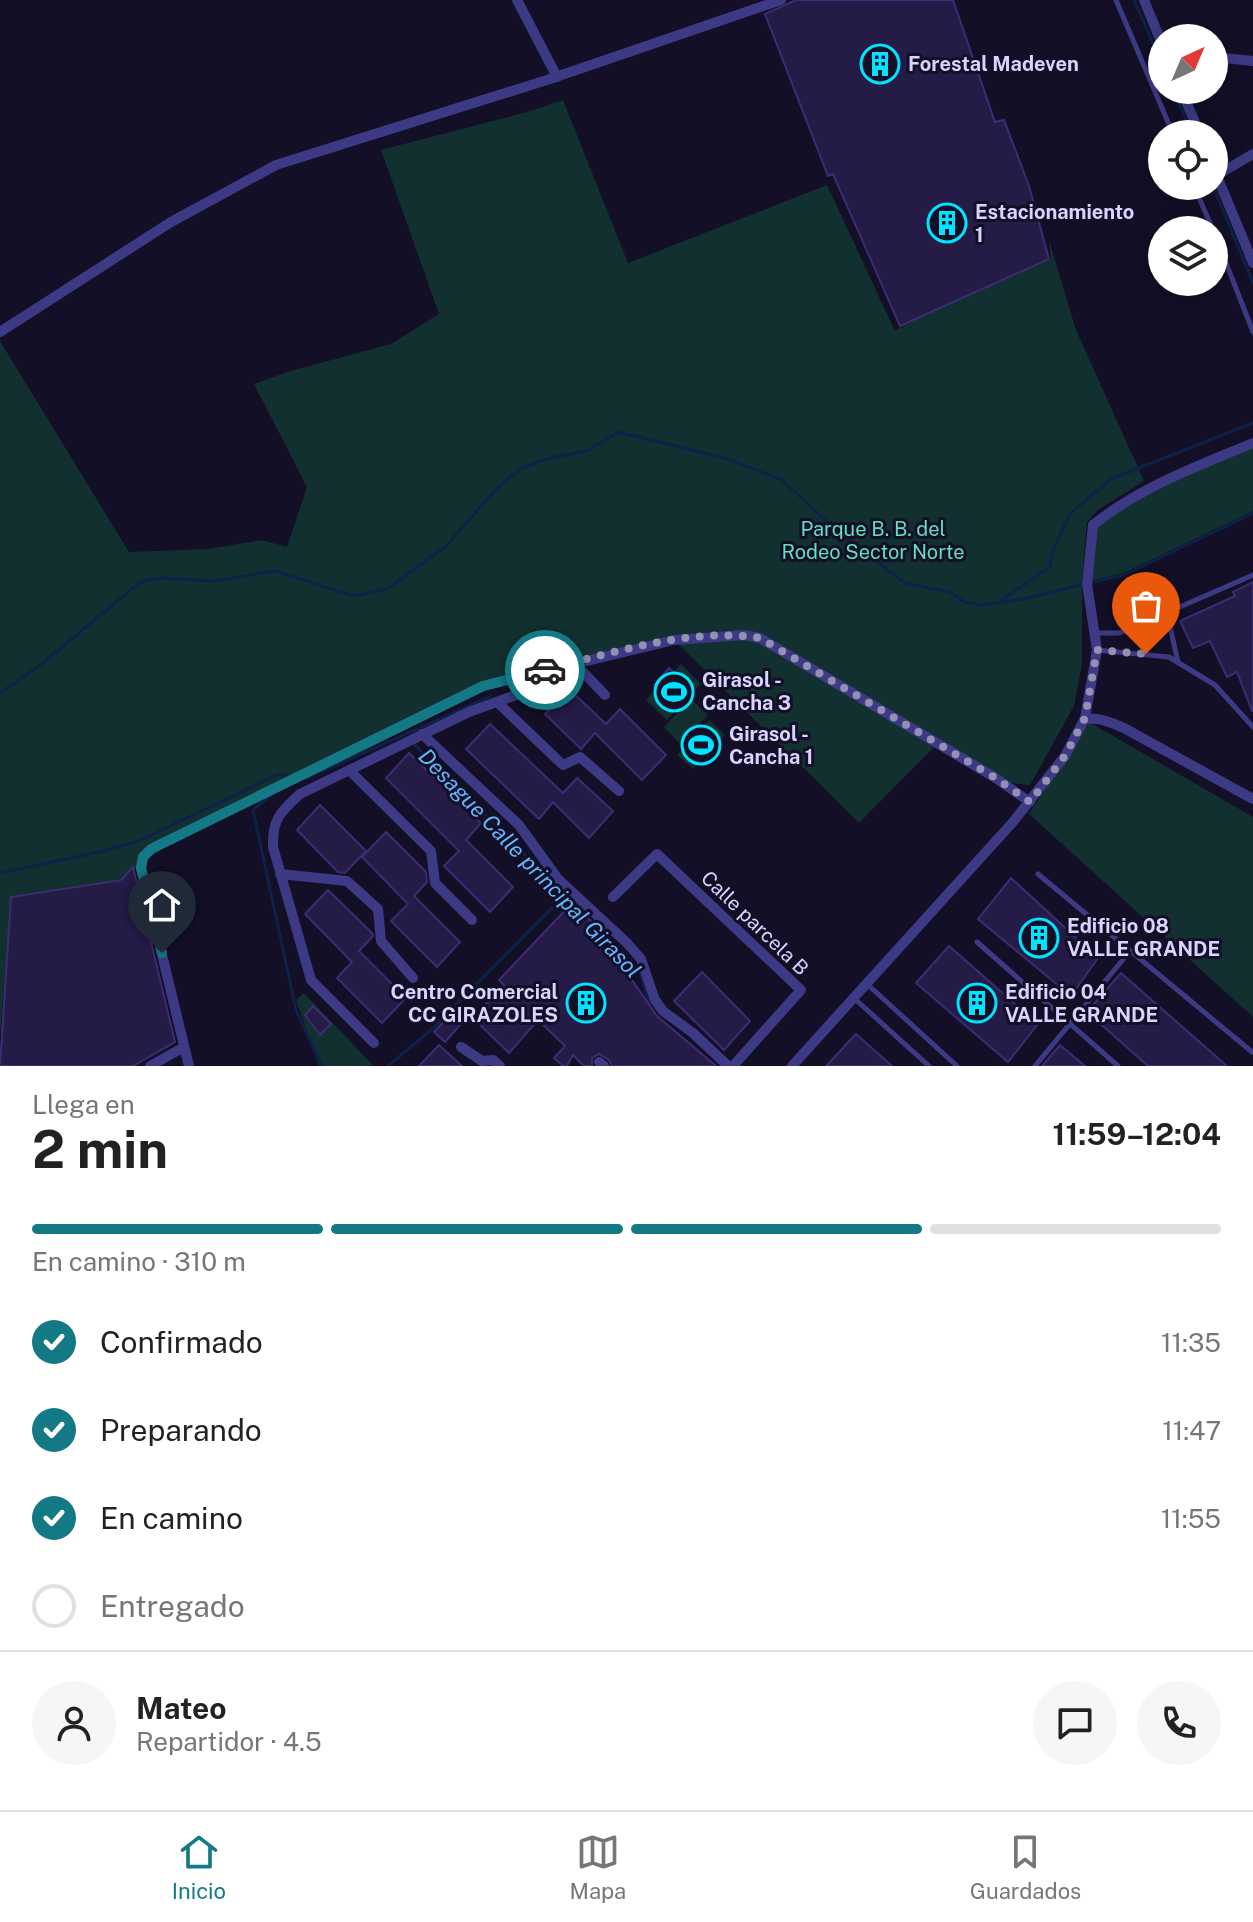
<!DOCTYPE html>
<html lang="es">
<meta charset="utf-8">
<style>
body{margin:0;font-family:"Public Sans",sans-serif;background:#f6f6f6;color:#222;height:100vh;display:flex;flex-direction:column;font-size:30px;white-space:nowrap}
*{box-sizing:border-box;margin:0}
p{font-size:26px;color:#767676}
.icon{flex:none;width:44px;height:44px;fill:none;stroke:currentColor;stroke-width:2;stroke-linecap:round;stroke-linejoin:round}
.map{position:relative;height:1066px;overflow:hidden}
.drawer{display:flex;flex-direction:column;background:#fff;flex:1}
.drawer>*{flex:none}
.needle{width:52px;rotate:44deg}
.fabs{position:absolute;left:1148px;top:24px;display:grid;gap:16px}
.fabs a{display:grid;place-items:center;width:80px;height:80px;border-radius:50%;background:#fff;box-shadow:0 4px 20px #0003;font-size:40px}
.pin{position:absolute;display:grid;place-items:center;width:68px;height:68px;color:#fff;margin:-82px -34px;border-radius:50% 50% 50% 0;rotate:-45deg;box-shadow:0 0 8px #0007}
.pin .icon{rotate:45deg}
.courier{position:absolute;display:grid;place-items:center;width:80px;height:80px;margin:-40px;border:6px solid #137a85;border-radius:50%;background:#fff;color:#222;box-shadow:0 2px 10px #0007}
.summary em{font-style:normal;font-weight:700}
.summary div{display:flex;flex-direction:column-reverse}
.summary{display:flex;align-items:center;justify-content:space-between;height:136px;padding:0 32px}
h1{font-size:52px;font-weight:700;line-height:60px}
.bar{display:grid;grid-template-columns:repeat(4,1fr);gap:12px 8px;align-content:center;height:96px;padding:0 32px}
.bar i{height:10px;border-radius:6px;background:#e0e0e0}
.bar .active{background:#137a85}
.bar p{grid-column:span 4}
.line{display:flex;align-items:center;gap:20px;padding:0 32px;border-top:2px solid #e0e0e0}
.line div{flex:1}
.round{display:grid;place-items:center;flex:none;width:84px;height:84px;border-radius:42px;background:#f6f6f6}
ol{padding:0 32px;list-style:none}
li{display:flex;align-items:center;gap:24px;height:88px}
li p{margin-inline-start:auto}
li .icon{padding:8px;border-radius:50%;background:#137a85;color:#fff;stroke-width:4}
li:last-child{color:#767676}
li i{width:44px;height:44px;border:4px solid #e0e0e0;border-radius:50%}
.dock{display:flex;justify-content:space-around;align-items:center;height:112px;border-top:2px solid #e0e0e0;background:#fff;font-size:22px;color:#767676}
.dock a{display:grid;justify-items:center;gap:4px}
.dock .active{color:#137a85}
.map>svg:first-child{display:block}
</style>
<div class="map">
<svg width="1253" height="1066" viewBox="0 0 1253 1066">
<rect width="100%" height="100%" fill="#130f26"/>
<path fill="#12302f" d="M563 100 628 263 827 185 895 331 916 318 1051 259 1049 240 1076 330 1144 481 1098 510 1087 522 1082 580V664L1074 706 1030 785 1003 782 938 743 859 823 674 640 594 658 477 694 181 834 123 878 11 903 0 1037V341L129 552 208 549 262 540 287 547 307 487 254 384 287 372 391 344 439 314 381 150 527 112Z
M1253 445V511L1124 573 1089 581 1095 526 1142 496Z
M681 664 701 684 667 720 646 700Z
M691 699 708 715 680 744 664 727Z
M709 720 725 735 693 769 677 755Z
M1089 722 1253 817V1017L1029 814Z
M304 993 373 1065 372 1066H319L296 1000Z"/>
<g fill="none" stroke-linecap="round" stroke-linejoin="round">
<path stroke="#0c2248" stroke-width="3" d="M1134 0 1162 64
M1173 90 1192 134
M1213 186 1253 283
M1092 582 1124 575 1253 513
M1000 601 1050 567 1052 553 1070 514 1111 479 1253 423
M0 693 38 667 138 584 147 580 163 578 213 581 276 571 353 596 387 589 445 547 499 486 522 468 549 458 587 451 618 432 728 459 782 480 835 529 905 583 949 592 965 602 980 605 1023 599 1085 584
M413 743 519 848 571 907
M305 779 491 696
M273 794 253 810 296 1010 322 1066
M0 873 99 852 139 841 279 774 290 777
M600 935 641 974 649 1004
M388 1066 431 1030 562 898"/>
</g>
<path fill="#241b47" stroke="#3b2d73" stroke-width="2" d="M796 0H953L995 122 1004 120 1029 186 1049 259 900 326 833 174 828 176 765 14Z
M1253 582V711H1252L1237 672 1227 677 1210 641 1193 648 1180 621 1235 596 1233 592Z
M669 668 693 690 677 707 654 685Z
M569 689 606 724 620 709 666 755 642 780 595 733 581 749 545 714Z
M490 724 563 793 577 778 613 811 589 838 553 802 539 819 466 749Z
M409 753 481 823 466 840 513 887 490 912 444 866 459 851 386 778Z
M320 805 366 851 345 873 338 872 297 830Z
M386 832 426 872 427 882 414 896 460 942 437 967 391 921 408 904 362 857Z
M133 867 175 1042 133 1066H0L11 897 121 880Z
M1011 878 1098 958 1071 996 978 919Z
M328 890 372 933 373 936 359 951 406 998 382 1023 337 978 352 962 305 914Z
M572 903 591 921 657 1016 716 1066H612L609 1060 599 1054 592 1058V1066H584L573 1055 567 1066H563L554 1058 565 1046 538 1020 509 1053 473 1018 504 985 499 980Z
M949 946 1038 1024 1008 1062 916 983Z
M702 972 750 1021 724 1050 674 1001Z
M1121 973 1227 1066H1148L1087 1012Z
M313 1006 331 1024 320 1035 305 1015Z
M451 1014 460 1025 445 1042 434 1032Z
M856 1034 892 1066H826Z
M439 1045 462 1066H419Z
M1060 1045 1085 1066H1042Z"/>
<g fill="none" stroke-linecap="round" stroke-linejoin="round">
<path stroke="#3d3a85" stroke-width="5" d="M1116 0 1173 134
M1194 186 1213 230
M1214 232 1253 332
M1167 613 1178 662
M1094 633H1120L1253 575
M1097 650 1169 657 1215 685 1253 727
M1038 874 1252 1052
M977 942 1118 1066
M867 984 957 1066
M855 999 929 1066
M1035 1066 1130 951"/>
<path stroke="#3d3a85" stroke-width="10" d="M517 0 557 77
M1144 0 1162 44
M1214 57 1253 61
M1181 90 1200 134
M1214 169 1253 263
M1217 175 1253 154
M0 332 171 222 276 165 547 80 781 0
M497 702 563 765 580 757 619 791
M1084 720C1098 716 1112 723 1124 728L1253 799
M422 734 519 825 558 879 627 943 641 959 655 1000 663 1011 693 1033 728 1066
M350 771 431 851 435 883 472 920
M280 874 347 881 378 909 381 941 413 978
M613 897 657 854 801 990 733 1066
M374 1043 311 980 273 847C272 820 280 812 300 794L469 712 582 671 605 695
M461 1047 482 1061 493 1060 500 1066
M599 1062 604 1066
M150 1066 184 1047
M189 1066 141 868 143 857 151 849 483 686 674 640 744 635 760 638 994 777 1030 802
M792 1066 1013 822 1065 756 1085 718 1097 650 1087 584 1093 525C1140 487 1198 466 1253 443"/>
</g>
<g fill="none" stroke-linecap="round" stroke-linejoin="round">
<path stroke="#948fb3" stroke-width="8" stroke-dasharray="0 14.4" d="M545 670C611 653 692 627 760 638L994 777 1030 802 1065 756 1085 718 1097 650 1146 654"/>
<path stroke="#137a85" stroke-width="10" d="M162 953 141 868 143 857 151 849 483 686 545 670"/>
</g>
<defs>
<symbol id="building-ring" viewBox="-11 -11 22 22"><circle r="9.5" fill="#130f26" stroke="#00e5ff" stroke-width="1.5"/><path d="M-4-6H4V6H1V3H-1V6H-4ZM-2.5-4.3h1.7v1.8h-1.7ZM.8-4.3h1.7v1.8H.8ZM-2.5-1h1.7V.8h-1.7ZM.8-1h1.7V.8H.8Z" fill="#00e5ff"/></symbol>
<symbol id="stadium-ring" viewBox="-11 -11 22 22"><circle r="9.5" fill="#130f26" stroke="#00e5ff" stroke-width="1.5"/><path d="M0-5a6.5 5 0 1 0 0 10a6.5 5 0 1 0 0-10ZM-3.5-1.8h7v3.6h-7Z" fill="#00e5ff"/></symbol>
</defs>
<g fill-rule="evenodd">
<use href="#building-ring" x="858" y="42" width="44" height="44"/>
<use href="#building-ring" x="925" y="201" width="44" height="44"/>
<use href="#stadium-ring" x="652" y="670" width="44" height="44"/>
<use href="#stadium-ring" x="679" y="723" width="44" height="44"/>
<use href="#building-ring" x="1017" y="916" width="44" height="44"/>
<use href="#building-ring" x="564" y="981" width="44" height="44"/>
<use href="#building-ring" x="955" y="981" width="44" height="44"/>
</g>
<g text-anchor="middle" stroke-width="6" stroke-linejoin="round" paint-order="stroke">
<g font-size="20" font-weight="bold" fill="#d9d4ff" stroke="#130f26" text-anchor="start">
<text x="908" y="71">Forestal Madeven</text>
<text x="975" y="219">Estacionamiento<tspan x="975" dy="23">1</tspan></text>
<text x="702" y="687">Girasol -<tspan x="702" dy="23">Cancha 3</tspan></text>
<text x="729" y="741">Girasol -<tspan x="729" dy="23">Cancha 1</tspan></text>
<text x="1067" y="933">Edificio 08<tspan x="1067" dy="23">VALLE GRANDE</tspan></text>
<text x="558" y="999" text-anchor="end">Centro Comercial<tspan x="558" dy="23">CC GIRAZOLES</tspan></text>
<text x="1005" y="999">Edificio 04<tspan x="1005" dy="23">VALLE GRANDE</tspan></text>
</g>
<g font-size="20" fill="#5fe0c0" stroke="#130f26">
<text x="873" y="536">Parque B. B. del<tspan x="873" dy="23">Rodeo Sector Norte</tspan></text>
</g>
<g font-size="20" fill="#d9d4ff" stroke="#130f26">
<text transform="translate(755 923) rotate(44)" y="7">Calle parcela B</text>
</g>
<g font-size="22" font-style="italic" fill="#62b6ff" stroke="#130f26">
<text transform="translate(530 863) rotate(46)" y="8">Desague Calle principal Girasol</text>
</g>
</g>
</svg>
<div class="fabs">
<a><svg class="needle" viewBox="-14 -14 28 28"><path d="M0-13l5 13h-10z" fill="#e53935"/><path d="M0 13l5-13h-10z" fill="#767676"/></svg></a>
<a><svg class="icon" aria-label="locate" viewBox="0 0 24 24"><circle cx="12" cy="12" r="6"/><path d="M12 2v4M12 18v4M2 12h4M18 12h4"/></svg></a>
<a><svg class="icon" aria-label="layers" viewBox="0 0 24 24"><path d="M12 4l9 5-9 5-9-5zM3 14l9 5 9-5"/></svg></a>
</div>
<div class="pin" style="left:1146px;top:654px;background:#ea580c"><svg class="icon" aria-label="bag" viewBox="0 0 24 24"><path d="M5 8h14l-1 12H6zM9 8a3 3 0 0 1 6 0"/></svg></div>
<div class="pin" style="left:162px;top:953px;background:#1f2937"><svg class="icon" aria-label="home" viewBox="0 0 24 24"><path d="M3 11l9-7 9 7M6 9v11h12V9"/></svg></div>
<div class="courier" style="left:545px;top:670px"><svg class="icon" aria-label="car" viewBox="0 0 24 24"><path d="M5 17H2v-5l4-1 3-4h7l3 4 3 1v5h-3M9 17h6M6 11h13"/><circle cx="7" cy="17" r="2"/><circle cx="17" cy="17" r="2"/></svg></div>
</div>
<section class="drawer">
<div class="summary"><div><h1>2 min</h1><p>Llega en</p></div><em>11:59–12:04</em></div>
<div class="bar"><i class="active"></i><i class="active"></i><i class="active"></i><i></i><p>En camino · 310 m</p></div>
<ol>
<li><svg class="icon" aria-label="check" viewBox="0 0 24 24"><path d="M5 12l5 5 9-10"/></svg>Confirmado<p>11:35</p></li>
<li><svg class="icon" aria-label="check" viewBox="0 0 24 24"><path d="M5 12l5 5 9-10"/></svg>Preparando<p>11:47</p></li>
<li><svg class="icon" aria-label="check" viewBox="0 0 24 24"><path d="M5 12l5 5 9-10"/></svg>En camino<p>11:55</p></li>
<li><i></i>Entregado</li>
</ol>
<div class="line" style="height:144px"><a class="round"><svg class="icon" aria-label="person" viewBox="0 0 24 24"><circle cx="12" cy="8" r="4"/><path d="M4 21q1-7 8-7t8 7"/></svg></a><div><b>Mateo</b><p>Repartidor · 4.5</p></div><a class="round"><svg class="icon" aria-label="chat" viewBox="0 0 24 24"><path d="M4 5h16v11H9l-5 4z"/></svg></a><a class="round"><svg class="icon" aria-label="phone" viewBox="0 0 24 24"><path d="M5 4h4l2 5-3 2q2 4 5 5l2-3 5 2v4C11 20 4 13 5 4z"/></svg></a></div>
</section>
<nav class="dock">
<a class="active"><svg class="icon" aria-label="home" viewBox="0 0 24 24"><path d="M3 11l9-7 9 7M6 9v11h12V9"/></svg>Inicio</a>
<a><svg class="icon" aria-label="map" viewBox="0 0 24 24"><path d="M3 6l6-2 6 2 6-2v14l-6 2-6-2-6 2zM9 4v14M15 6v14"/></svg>Mapa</a>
<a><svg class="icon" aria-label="saved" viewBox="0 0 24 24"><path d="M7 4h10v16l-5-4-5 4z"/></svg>Guardados</a>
</nav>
